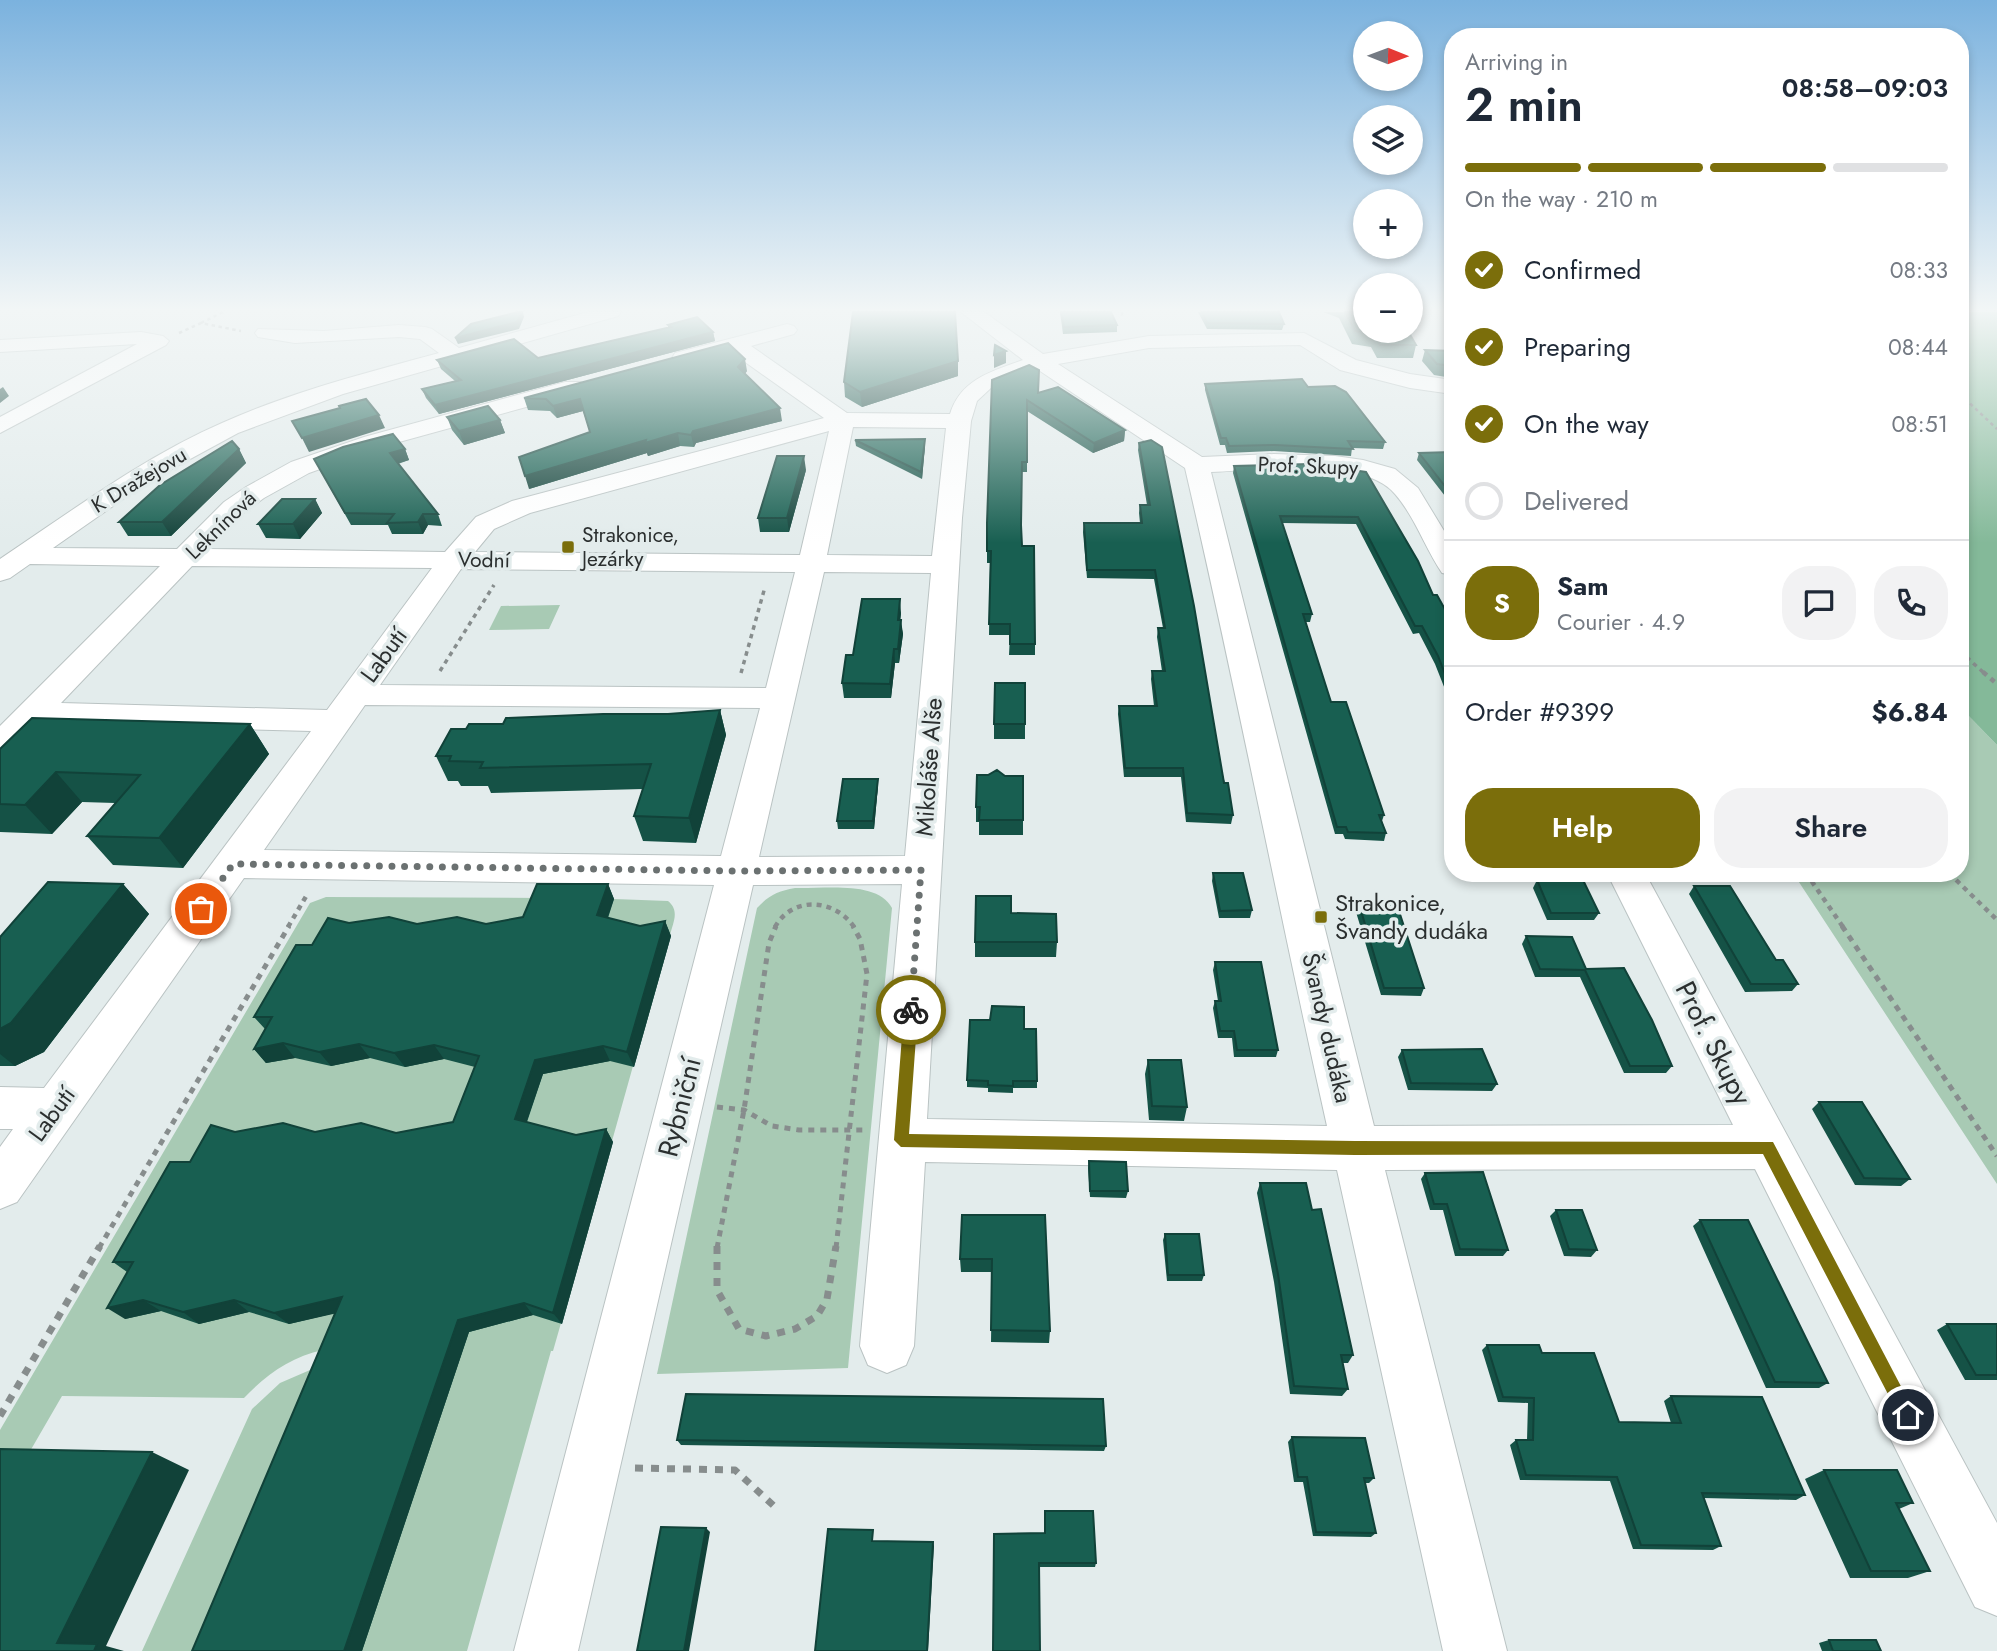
<!DOCTYPE html>
<meta charset="utf-8">
<style>
body{margin:0;font-family:Jost,sans-serif;background:#f2f2f3;color:#1f2937;height:100vh;display:flex;flex-direction:column;font-size:26px;white-space:nowrap}
*{box-sizing:border-box;margin:0}
p{font-size:23px;color:#747a83}
.icon{flex:none;width:38px;height:38px;fill:none;stroke:currentColor;stroke-width:2;stroke-linecap:round;stroke-linejoin:round}
.map{position:relative;flex:1;overflow:hidden}
.side{position:absolute;left:1444px;top:28px;width:525px;height:854px;display:flex;flex-direction:column;background:#fff;border-radius:28px;box-shadow:0 4px 10px #0003}
.side>*{flex:none}
.needle{width:46px;rotate:91deg}
.controls{position:absolute;left:1353px;top:21px;display:grid;gap:14px}
.controls a{display:grid;place-items:center;width:70px;height:70px;border-radius:50%;background:#fff;box-shadow:0 4px 10px #0003;font-size:35px}
.pin{position:absolute;display:grid;place-items:center;width:60px;height:60px;color:#fff;margin:-30px;border:4px solid #fff;border-radius:50%;box-shadow:0 2px 7px #0007}
.courier{position:absolute;display:grid;place-items:center;width:70px;height:70px;margin:-35px;border:5px solid #7b6e0b;border-radius:50%;background:#fff;color:#222;box-shadow:0 2px 9px #0007}
.headline em{font-style:normal;font-weight:600}
.headline div{display:flex;flex-direction:column-reverse}
.headline{display:flex;align-items:center;justify-content:space-between;height:119px;padding:0 21px}
h1{font-size:46px;font-weight:600;line-height:52px}
.bar{display:grid;grid-template-columns:repeat(4,1fr);gap:10px 7px;align-content:center;height:84px;padding:0 21px}
.bar i{height:9px;border-radius:5px;background:#e0e1e3}
.bar .current{background:#7b6e0b}
.bar p{grid-column:span 4}
.line{display:flex;align-items:center;gap:18px;padding:0 21px;border-top:2px solid #e0e1e3}
.line div{flex:1}
.round{display:grid;place-items:center;flex:none;width:74px;height:74px;border-radius:28px;background:#f2f2f3}
ol{padding:0 21px;list-style:none}
li{display:flex;align-items:center;gap:21px;height:77px}
li p{margin-inline-start:auto}
li .icon{padding:7px;border-radius:50%;background:#7b6e0b;color:#fff;stroke-width:4}
li:last-child{color:#747a83}
li i{width:38px;height:38px;border:4px solid #e0e1e3;border-radius:50%}
.button{display:flex;gap:14px;margin-top:auto;padding:14px 21px}
.button a{flex:1;height:80px;border-radius:28px;background:#7b6e0b;color:#fff;font-size:28px;font-weight:600;line-height:80px;text-align:center}
.button a+a{background:#f2f2f3;color:#1f2937}
.map>svg:first-child{display:block}
</style>
<div class="map">
<svg width="1997" height="1651" viewBox="0 0 1997 1651">
<rect width="100%" height="100%" fill="#e3ecec"/>
<path fill="#a8cab4" d="M560 605 549 629 489 630 501 606Z
M1960 707 1997 745V1184L1793 873H1960Z
M795 888C823 889 878 880 892 908L848 1368 657 1374 757 908C769 895 778 891 795 888Z
M326 897 543 898 533 924 295 1056 502 1032 446 1177 161 1310 336 1311 323 1350C291 1357 267 1374 244 1398L62 1396 0 1503V1430L310 903Z
M614 899 668 901C680 911 673 922 670 935L605 924Z
M557 1033 609 1059 633 1066 612 1141 507 1177Z
M473 1276 533 1313 561 1323 553 1351H551L467 1651H344Z
M317 1367 214 1651H142L252 1409 280 1383Z"/>
<path fill="#84b999" d="M1960 312H1997V745L1960 707Z"/>
<g fill="none" stroke-linecap="round" stroke-linejoin="round">
<defs>
<path id="minor" d="M588 312H621L618 316 343 394 238 433 146 483 53 548 177 549 224 502 246 487 291 462 364 437 565 382H581L584 387 581 392 381 447 309 473 264 498 242 514 208 549 445 552 476 517 512 501 824 418 731 352 683 364 675 363 672 358 675 353 787 324 794 326 797 330 794 334 751 346 847 413 950 414C961 379 991 372 1023 360L961 312H984L1043 354 1149 336 1304 333 1356 360 1410 374 1452 380V394L1410 388 1340 370 1300 345 1149 348 1058 364 1202 457 1274 454 1335 456 1363 460 1395 469 1418 488 1452 544V575L1442 573C1425 548 1415 517 1395 494 1364 456 1257 470 1211 472L1374 1126 1733 1125 1607 873H1645L1997 1523V1616L1975 1607 1755 1169 1385 1170 1507 1651H1443L1337 1170 925 1162 914 1346 906 1365 887 1373 868 1365 860 1346 902 884 753 885 578 1651H514L714 885 244 878 17 1202 0 1209V1147L13 1129H0V1087L44 1088 311 731 41 724 12 754 0 757V726L160 566 30 564 10 578 0 581V559C72 511 142 458 222 423 291 392 366 373 439 353L420 339 399 337 295 343 258 337 255 333 258 329 324 331 399 325 425 327 432 329 459 348ZM1037 369 1185 468C1236 687 1278 907 1327 1126L927 1119 962 518 971 421 977 401 992 387ZM853 427 946 428 932 556 827 555ZM829 431 800 555 475 552 494 529 530 513ZM192 566 432 568 327 710 61 703ZM461 569 795 572 766 688 380 685ZM824 572 931 573 905 856 759 857ZM365 705 760 708 721 856 264 850Z
M141 332 163 336 169 341 166 345 0 433V417L137 344 0 352V340Z"/>
</defs>
<use href="#minor" stroke="#bac3c3" stroke-width="2"/>
<path stroke="#878d8d" stroke-width="2.5" stroke-dasharray="3.5 3.5" stroke-linecap="butt" d="M1122 312V318
M201 323 223 312
M179 333 201 323 241 331
M1960 394 1997 429"/>
<path stroke="#878d8d" stroke-width="3.5" stroke-dasharray="4.5 4.5" stroke-linecap="butt" d="M1960 651 1985 674
M440 671 494 585
M741 673 765 587"/>
<path stroke="#878d8d" stroke-width="4.5" stroke-dasharray="5 5" stroke-linecap="butt" d="M1983 672 1997 684
M1806 873 1843 927
M1949 873 1997 920
M288 927 308 893
M775 927C793 895 835 899 854 927"/>
<path stroke="#878d8d" stroke-width="5" stroke-dasharray="6 6" stroke-linecap="butt" d="M1842 926 1997 1156
M717 1107 744 1110 772 1126 799 1130H864
M99 1248 289 926
M717 1248 744 1110 769 943 776 926
M836 1248 867 974 860 939 853 926"/>
<path stroke="#878d8d" stroke-width="7" stroke-dasharray="8 8" stroke-linecap="butt" d="M717 1246V1290L739 1329 766 1336 795 1329 817 1316 827 1299 836 1246
M0 1416 100 1246
M635 1468 735 1470 774 1506"/>
<use href="#minor" fill="#fff" fill-rule="evenodd"/>
</g>
<path fill="#155246" d="M1060 312H1111L1117 325V332L1063 334Z
M1198 312H1279L1284 324 1282 330 1207 329Z
M1323 312H1365L1416 345 1413 358H1377L1371 347 1352 344 1339 318Z
M668 325 713 332 715 341 439 414 426 398 422 389 455 381 441 369 437 360 538 358 668 328Z
M1425 350 1452 351V378L1434 375 1422 361Z
M747 371 745 374 782 421 696 443 694 447 680 446 648 456 647 453 529 489 590 432 583 411 557 418 550 411 528 410 524 398Z
M958 376 862 407 845 397 844 382Z
M992 380 1038 393 1125 430 1124 441 1093 453 1027 411V472H1021V525L1022 546 1035 644V655H1009L1010 635H989L990 563H987V523Z
M1205 384 1308 387 1385 442 1383 449 1352 448 1351 456 1274 451 1227 453 1225 445H1220L1205 390Z
M447 417 500 420 505 433 464 445 452 430Z
M855 440 925 446 922 479 856 446Z
M1139 443 1233 815 1231 824 1186 822 1181 777H1124L1118 714 1119 706H1154L1151 679 1152 671H1162L1157 637 1158 628H1163L1154 579 1087 578 1083 532 1084 523H1140L1139 513 1140 505H1147L1138 450Z
M239 449 246 463 171 536H128L119 522Z
M405 449 409 460 398 464 438 514 442 526 428 525 423 534H392L388 525H351L314 459Z
M1452 452V505L1417 460 1419 453Z
M1310 464 1433 595 1452 622V707L1435 664 1419 633 1413 634 1356 524 1282 523 1312 614 1310 622H1305L1331 702 1384 815 1382 821 1386 833 1384 841 1345 839 1343 834H1335L1233 473 1234 466Z
M806 470 789 532H760L758 518Z
M315 499 322 513 300 539 266 538 258 524Z
M901 613 900 620 903 634 899 663H895L891 698H844L842 683 853 655Z
M720 710 726 735 696 843 643 841 634 816 643 789 491 793 488 786H461L458 781H448L436 756 466 729 503 724 668 714Z
M250 724 269 754 183 868 113 865 87 836 115 803 82 802 52 834 0 832V749Z
M994 724H1025V739H994Z
M988 775 1023 820V835H979V822H976V807Z
M878 779V786L874 829H838L837 821Z
M1213 873 1252 910 1250 918H1219L1212 881Z
M1537 880 1599 913 1594 920H1547L1533 888Z
M123 884 149 914 44 1052 15 1066H0V937Z
M608 884 614 899 608 918 640 926 665 921 671 936 634 1067 610 1061 543 1074 527 1122 576 1135 606 1129 613 1142 562 1324 533 1315 469 1332 362 1651H192L335 1313 289 1324 249 1312 199 1324 161 1311 125 1319 127 1272 113 1262 190 1162 235 1132 396 1133 453 1122 475 1067 444 1059 405 1067 370 1058 331 1066 295 1058 266 1063 254 1049 265 1029 254 1017 312 945 349 923 486 924 523 917Z
M1694 886 1776 960 1798 984 1792 991 1745 992 1689 894Z
M1359 904 1424 988 1421 996 1381 995 1356 912Z
M1011 913 1057 942 1056 957H975V942Z
M1526 936 1586 969 1672 1066 1666 1073H1624L1580 977H1535L1522 944Z
M1215 962 1278 1050 1276 1057H1234L1232 1038H1218L1213 1008 1215 1001H1218L1213 970Z
M1024 1029 1037 1081V1088H1013V1093L988 1092V1088L967 1087V1080Z
M1402 1050 1497 1084 1492 1091 1408 1090 1398 1057Z
M1148 1060 1187 1107 1184 1121 1149 1120 1145 1074Z
M1819 1102 1910 1179 1901 1186 1855 1185 1812 1109Z
M1089 1161 1128 1191 1126 1198 1090 1197 1088 1168Z
M1425 1173 1508 1250 1503 1256H1455L1443 1210H1430L1421 1179Z
M1260 1183 1312 1210 1353 1355 1348 1363H1343L1348 1389 1342 1396 1290 1394 1274 1282 1257 1193Z
M1556 1210 1597 1250 1591 1257 1564 1256 1550 1216Z
M962 1215 1050 1331 1049 1343 991 1342 992 1272H961L960 1259Z
M1700 1220 1828 1383 1819 1388H1766L1693 1226Z
M1165 1234 1204 1275 1202 1281H1167L1163 1240Z
M1947 1324H1997V1380H1965L1937 1330Z
M1487 1345 1542 1353 1619 1422 1671 1423 1664 1401 1671 1396 1805 1495 1796 1500 1703 1498 1721 1546 1713 1550 1633 1549 1610 1481 1520 1480 1510 1445 1516 1440H1527L1528 1403 1498 1402 1482 1350Z
M1292 1437 1374 1478 1369 1483H1365L1376 1533 1371 1537 1313 1536 1303 1482H1294L1288 1442Z
M677 1440 1106 1446 1104 1451 681 1445Z
M1824 1470 1913 1503 1899 1509 1930 1571 1908 1578H1850L1805 1479Z
M1045 1511 1096 1563 1095 1567H1039L993 1651 1045 1533Z
M1829 1640 1881 1651H1822L1819 1643Z"/>
<path fill="#114239" d="M523 312 524 317 519 329 458 344 455 338Z
M713 332 715 341 439 414 435 405Z
M1006 351V363L994 368V355Z
M745 359 747 371 740 379 738 367Z
M958 361V376L862 407 860 392Z
M3 387 9 396 0 403V389Z
M580 399 583 411 557 418 553 406Z
M780 408 782 421 696 443 694 447 691 435 693 431Z
M379 415 385 428 309 452 302 438Z
M500 420 505 433 464 445 459 431Z
M1125 430 1124 441 1093 453 1094 443Z
M678 433 680 446 648 456 647 453 529 489 525 476 646 440Z
M925 439V446L922 479 921 472Z
M239 449 246 463 171 536 162 522Z
M405 449 409 460 395 464 390 453Z
M804 456 806 470 789 532 787 518Z
M315 499 322 513 300 539 293 524Z
M423 514 428 525 423 534 418 522Z
M900 599 901 613 899 634 898 620Z
M901 620 903 634 899 663 898 649Z
M894 649 895 663 891 698 890 684Z
M720 710 726 735 696 843 689 818Z
M250 724 269 754 183 868 159 838Z
M56 772 82 802 52 834 25 805Z
M878 779V786L874 829 873 821Z
M123 884 149 914 44 1052 15 1066 0 1054V1029Z
M608 884 614 899 603 930 597 915Z
M665 921 671 936 634 1067 627 1052Z
M283 1043 295 1058 266 1063 254 1049Z
M359 1044 370 1058 331 1066 319 1052Z
M434 1045 444 1059 405 1067 394 1053Z
M603 1046 610 1061 543 1074 523 1132 515 1119 535 1060Z
M606 1129 613 1142 562 1324 553 1313Z
M342 1297 355 1309 289 1324 274 1313Z
M143 1300 161 1311 125 1319 107 1308Z
M234 1300 249 1312 199 1324 183 1312Z
M524 1303 533 1315 469 1332 362 1651H344L458 1320Z
M152 1452 189 1470 106 1646 124 1651H89L57 1643Z
M706 1528 710 1532 689 1651H684Z
M933 1542 934 1546 928 1651H927Z"/>
<path fill="#185f51" stroke="#114239" stroke-width="2" d="M518 312H522L517 322 455 338 471 324Z
M853 312H955L958 361 860 392 844 382Z
M1061 312H1111L1117 325 1064 327Z
M1202 312H1279L1284 324 1207 323Z
M1345 312H1365V331H1408L1416 345H1380L1374 335 1355 331Z
M697 317 713 332 435 405 422 389 461 380 437 360 514 339 538 358 671 327 668 325Z
M728 343 745 359 738 367 780 408 693 431 691 435 678 433 645 443 646 440 525 476 519 457 590 432 580 399 553 406 546 399 524 398Z
M995 345 1006 351 994 355Z
M1425 350 1452 351V366L1437 364Z
M1029 365 1039 370 1038 393 1058 387 1125 430 1094 443 1027 400V462H1022L1021 525 1022 546H1034L1035 644H1010V624H989L991 551H987V523L992 380Z
M1302 379 1308 387 1335 386 1346 392 1385 442 1348 441 1353 449 1275 445 1229 446 1226 438H1221L1205 384Z
M366 399 379 415 302 438 292 421 340 408 339 406Z
M488 406 500 420 459 431 447 417Z
M393 434 405 449 390 453 438 514H423L418 522 387 523 394 514 345 513 314 459 343 447Z
M925 439 921 472 855 440Z
M1151 440 1162 447 1194 606 1224 783H1228L1233 815 1187 813 1183 768H1125L1119 706H1157L1152 671H1165L1158 628H1165L1155 570H1087L1084 523H1142L1140 505H1150L1139 443Z
M232 441 239 449 162 522H119L160 485Z
M1452 452V495L1419 453Z
M777 456H804L787 518H758Z
M1310 464 1366 472 1418 561 1433 595H1437L1452 622V692L1438 656 1422 626H1415L1358 517 1280 516 1312 614H1303L1331 702H1346L1384 815H1379L1386 833 1348 832 1346 827H1337L1234 466Z
M282 499H315L293 524H258Z
M862 599H900L898 620H901L898 649H894L890 684 842 683 846 655H853Z
M995 683H1025V724H994Z
M720 710 689 818 634 816 651 764 480 768 483 762 449 761 451 756H436L451 729H466L469 724H503L506 718 603 714H668Z
M32 718 250 724 159 838 87 836 140 775 56 772 25 805 0 804V749Z
M997 770 1005 776H1023V820H979L980 807H976L977 775H988Z
M843 779H878L873 821H837Z
M1213 873H1243L1252 910 1220 911Z
M1537 880H1583L1599 913H1551Z
M48 882 123 884 11 1023 0 1029V937Z
M537 884H608L597 915 640 926 665 921 627 1052 603 1046 535 1060 515 1119 576 1135 606 1129 553 1313 524 1303 458 1320 344 1651H192L342 1297 274 1313 234 1300 183 1312 143 1300 107 1308 133 1262H113L170 1162H190L211 1125 235 1132 283 1123 315 1132 361 1123 396 1133 453 1122 479 1056 434 1045 394 1053 359 1044 319 1052 283 1043 254 1049 272 1017H254L296 945H312L328 918 349 923 389 917 417 924 457 917 486 924 523 917Z
M1694 886H1730L1776 960H1783L1798 984H1751Z
M976 896H1011V913L1056 914 1057 942H975Z
M1359 904 1397 905 1424 988H1384Z
M1526 936 1572 937 1586 969 1624 968 1652 1020 1672 1066H1630L1585 970 1540 969Z
M1215 962H1261L1278 1050H1237L1234 1031H1220L1215 1001H1221Z
M992 1006 1024 1007V1029H1036L1037 1081H1013V1086L988 1085V1081L967 1080 970 1020H990Z
M1482 1049 1497 1084 1411 1083 1402 1050Z
M1148 1060H1181L1187 1107 1152 1106Z
M1819 1102H1862L1910 1179 1864 1178Z
M1089 1161 1126 1162 1128 1191H1090Z
M1483 1172 1508 1250 1460 1249 1447 1204H1434L1425 1173Z
M1260 1183H1306L1312 1210 1321 1209 1353 1355H1341L1348 1389 1294 1386 1278 1274Z
M1556 1210H1582L1597 1250 1569 1249Z
M962 1215H1045L1050 1331 991 1330 992 1259H960Z
M1700 1220H1748L1828 1383 1775 1382Z
M1165 1234H1199L1204 1275H1168Z
M1947 1324H1997V1375H1976Z
M1487 1345H1539L1542 1353H1594L1619 1422 1681 1423 1671 1396 1762 1397 1805 1495 1702 1493 1721 1546 1641 1545 1617 1477 1526 1475 1516 1440H1533L1534 1398 1503 1397Z
M686 1394 1103 1399 1106 1446 677 1440Z
M1292 1437 1365 1438 1374 1478H1364L1376 1533 1316 1532 1307 1477H1298Z
M0 1449 152 1452 57 1643 97 1644 94 1651H0Z
M1824 1470H1897L1913 1503H1896L1930 1571H1871Z
M1045 1511H1093L1096 1563H1039L1040 1651H993L994 1534 1045 1533Z
M661 1527 706 1528 684 1651H637Z
M828 1529 873 1530 872 1541 933 1542 927 1651H815Z
M1829 1640H1876L1881 1651H1833Z"/>
<linearGradient id="sky" x2="0" y2="1"><stop stop-color="#7bb2de"/><stop offset="0.57" stop-color="#f2f6f6"/><stop offset="1" stop-color="#f2f6f6" stop-opacity="0"/></linearGradient>
<rect width="1997" height="543" fill="url(#sky)"/>
<path fill="#7b6e0b" d="M911 1004 918 1010 909 1134 1355 1141 1773 1142 1916 1415 1914 1421 1908 1423 1902 1421 1763 1154 1355 1155 901 1147 894 1140 904 1010Z"/>
<g fill="none" stroke-linecap="round" stroke-linejoin="round">
<path stroke="#6b7171" stroke-width="7" stroke-dasharray="0 12.6" d="M201 909 233 864 737 871 921 870 911 1010"/>
</g>
<g fill="#7b6e0b" stroke="#e3ecec" stroke-width="2.5">
<rect x="561" y="540" width="14" height="14" rx="3.5"/>
<rect x="1314" y="910" width="14" height="14" rx="3.5"/>
</g>
<g text-anchor="middle" stroke-width="7" stroke-linejoin="round" paint-order="stroke">
<g font-size="21" fill="#2b2f2f" stroke="#e3ecec">
<text transform="translate(1308 466) rotate(2)" y="7">Prof. Skupy</text>
<text transform="translate(139 480) rotate(-31)" y="7">K Dražejovu</text>
<text transform="translate(221 525) rotate(-44)" y="7">Leknínová</text>
<text transform="translate(484 560) rotate(1)" y="7">Vodní</text>
</g>
<g font-size="21" fill="#2b2f2f" stroke="#e3ecec" text-anchor="start">
<text x="582" y="542">Strakonice,<tspan x="582" dy="24">Jezárky</tspan></text>
</g>
<g font-size="24" fill="#2b2f2f" stroke="#e3ecec">
<text transform="translate(384 655) rotate(-54)" y="8">Labutí</text>
<text transform="translate(929 767) rotate(-86)" y="8">Mikoláše Alše</text>
<text transform="translate(1327 1028) rotate(77)" y="8">Švandy dudáka</text>
<text transform="translate(52 1114) rotate(-54)" y="8">Labutí</text>
</g>
<g font-size="24" fill="#2b2f2f" stroke="#e3ecec" text-anchor="start">
<text x="1335" y="911">Strakonice,<tspan x="1335" dy="28">Švandy dudáka</tspan></text>
</g>
<g font-size="28" fill="#2b2f2f" stroke="#e3ecec">
<text transform="translate(1714 1043) rotate(63)" y="10">Prof. Skupy</text>
<text transform="translate(679 1107) rotate(-76)" y="10">Rybniční</text>
</g>
</g>
</svg>
<div class="controls">
<a><svg class="needle" viewBox="-14 -14 28 28"><path d="M0-13l5 13h-10z" fill="#e53935"/><path d="M0 13l5-13h-10z" fill="#747a83"/></svg></a>
<a><svg class="icon" aria-label="layers" viewBox="0 0 24 24"><path d="M12 4l9 5-9 5-9-5zM3 14l9 5 9-5"/></svg></a>
<a>+</a>
<a>−</a>
</div>
<div class="pin" style="left:201px;top:909px;background:#ea580c"><svg class="icon" aria-label="bag" viewBox="0 0 24 24"><path d="M5 8h14l-1 12H6zM9 8a3 3 0 0 1 6 0"/></svg></div>
<div class="pin" style="left:1908px;top:1415px;background:#1f2937"><svg class="icon" aria-label="home" viewBox="0 0 24 24"><path d="M3 11l9-7 9 7M6 9v11h12V9"/></svg></div>
<div class="courier" style="left:911px;top:1010px"><svg class="icon" aria-label="bike" viewBox="0 0 24 24"><circle cx="6" cy="16" r="4"/><circle cx="18" cy="16" r="4"/><path d="M6 16l4-8h5l3 8M10 8l3 8H6M13 5h3"/></svg></div>
<section class="side">
<div class="headline"><div><h1>2 min</h1><p>Arriving in</p></div><em>08:58–09:03</em></div>
<div class="bar"><i class="current"></i><i class="current"></i><i class="current"></i><i></i><p>On the way · 210 m</p></div>
<ol>
<li><svg class="icon" aria-label="check" viewBox="0 0 24 24"><path d="M5 12l5 5 9-10"/></svg>Confirmed<p>08:33</p></li>
<li><svg class="icon" aria-label="check" viewBox="0 0 24 24"><path d="M5 12l5 5 9-10"/></svg>Preparing<p>08:44</p></li>
<li><svg class="icon" aria-label="check" viewBox="0 0 24 24"><path d="M5 12l5 5 9-10"/></svg>On the way<p>08:51</p></li>
<li><i></i>Delivered</li>
</ol>
<div class="line" style="height:126px"><b class="round" style="background:#7b6e0b;color:#fff">S</b><div><b>Sam</b><p>Courier · 4.9</p></div><a class="round"><svg class="icon" aria-label="chat" viewBox="0 0 24 24"><path d="M4 5h16v11H9l-5 4z"/></svg></a><a class="round"><svg class="icon" aria-label="phone" viewBox="0 0 24 24"><path d="M5 4h4l2 5-3 2q2 4 5 5l2-3 5 2v4C11 20 4 13 5 4z"/></svg></a></div>
<div class="line" style="height:91px"><div>Order #9399</div><b>$6.84</b></div>
<div class="button"><a>Help</a><a>Share</a></div>
</section>
</div>
